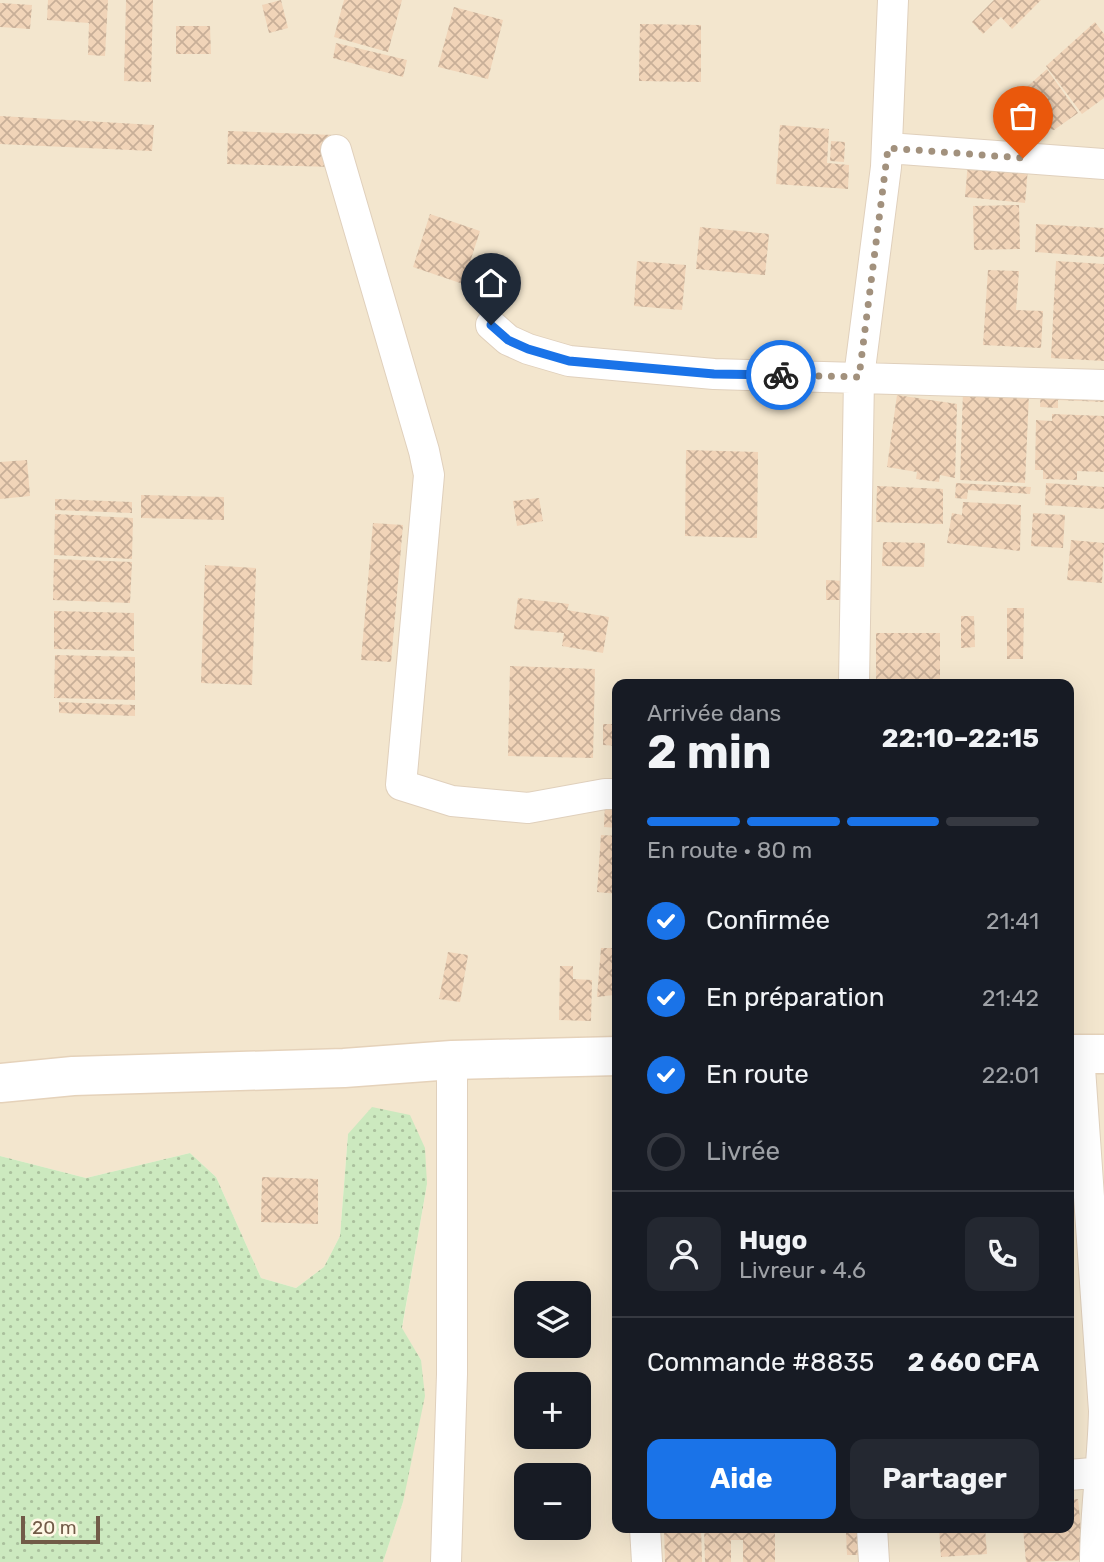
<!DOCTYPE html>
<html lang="fr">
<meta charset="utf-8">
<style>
body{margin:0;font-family:Rubik,sans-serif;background:#242831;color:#f1f3f6;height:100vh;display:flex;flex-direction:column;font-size:26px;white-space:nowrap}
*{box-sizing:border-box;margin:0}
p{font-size:23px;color:#9ea1a6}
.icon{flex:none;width:38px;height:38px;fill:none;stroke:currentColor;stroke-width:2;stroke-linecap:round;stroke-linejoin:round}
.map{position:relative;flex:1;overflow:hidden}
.drawer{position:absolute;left:612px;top:679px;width:462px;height:854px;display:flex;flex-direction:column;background:#171b24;border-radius:14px;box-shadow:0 7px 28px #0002}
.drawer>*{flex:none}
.controls{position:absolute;left:514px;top:1281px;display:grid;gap:14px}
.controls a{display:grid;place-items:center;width:77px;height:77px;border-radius:14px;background:#171b24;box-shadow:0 7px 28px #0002;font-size:35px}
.scale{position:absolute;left:21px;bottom:18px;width:79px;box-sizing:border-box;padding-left:7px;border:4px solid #725b48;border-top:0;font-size:19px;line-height:24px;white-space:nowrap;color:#725b48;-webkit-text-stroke:5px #fff8e6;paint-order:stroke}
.pin{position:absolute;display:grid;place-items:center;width:60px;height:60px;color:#fff;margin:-72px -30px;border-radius:50% 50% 50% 0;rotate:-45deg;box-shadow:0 0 7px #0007}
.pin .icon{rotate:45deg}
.courier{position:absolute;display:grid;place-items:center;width:70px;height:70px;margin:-35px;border:5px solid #1a73e8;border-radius:50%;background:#fff;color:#222;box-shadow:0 2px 9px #0007}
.headline em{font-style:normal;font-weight:700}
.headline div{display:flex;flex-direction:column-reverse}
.headline{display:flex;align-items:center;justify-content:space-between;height:119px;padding:0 35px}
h1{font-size:46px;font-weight:700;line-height:52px}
.bar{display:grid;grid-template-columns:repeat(4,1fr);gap:10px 7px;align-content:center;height:84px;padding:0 35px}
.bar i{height:9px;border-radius:5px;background:#363941}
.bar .on{background:#1a73e8}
.bar p{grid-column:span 4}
.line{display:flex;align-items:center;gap:18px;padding:0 35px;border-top:2px solid #363941}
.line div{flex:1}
.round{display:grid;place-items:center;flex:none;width:74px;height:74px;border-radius:14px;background:#242831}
ol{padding:0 35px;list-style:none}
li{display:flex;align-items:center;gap:21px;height:77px}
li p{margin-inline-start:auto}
li .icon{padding:7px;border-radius:50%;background:#1a73e8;color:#fff;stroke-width:4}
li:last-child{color:#9ea1a6}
li i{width:38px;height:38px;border:4px solid #363941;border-radius:50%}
.cta{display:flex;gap:14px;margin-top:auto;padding:14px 35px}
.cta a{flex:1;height:80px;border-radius:14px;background:#1a73e8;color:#fff;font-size:28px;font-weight:700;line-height:80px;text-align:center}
.cta a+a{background:#242831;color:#f1f3f6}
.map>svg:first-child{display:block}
</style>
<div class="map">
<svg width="1104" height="1562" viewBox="0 0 1104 1562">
<defs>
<pattern id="grass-dots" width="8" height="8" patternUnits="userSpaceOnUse" patternTransform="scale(1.75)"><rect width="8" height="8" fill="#cce9bf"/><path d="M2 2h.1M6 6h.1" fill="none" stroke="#aac09d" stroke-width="1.8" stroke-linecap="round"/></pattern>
<pattern id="building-cross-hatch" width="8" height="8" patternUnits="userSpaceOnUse" patternTransform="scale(1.75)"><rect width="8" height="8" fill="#f1d4b8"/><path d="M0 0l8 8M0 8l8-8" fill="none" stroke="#c8af98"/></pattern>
</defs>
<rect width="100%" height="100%" fill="#fcf4e0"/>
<path fill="#f3e6ce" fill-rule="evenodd" d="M0 0H1104V1562H383L403 1502 421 1360 402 1329 427 1184 348 1134 340 1236 324 1267 296 1288 261 1278 216 1177 190 1153 86 1178 0 1156ZM618 684H1069V1528H618ZM527 1293H579V1346H527ZM527 1384H579V1437H527ZM527 1475H579V1528H527Z"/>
<path fill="url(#grass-dots)" d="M372 1107 410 1115 425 1148 427 1184 402 1328 421 1360 425 1396 403 1502 383 1562H0V1156L86 1178 190 1153 216 1177 261 1278 296 1288 324 1267 340 1236 348 1134Z"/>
<path fill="url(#building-cross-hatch)" d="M48 0H108L105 56 88 55 89 23 47 20Z
M126 0H153L151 82 124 81Z
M281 0 288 28 269 33 262 5Z
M344 0H402L388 52 334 37Z
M994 0H1041L1012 29 1001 17 983 34 972 22Z
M0 3 32 5 30 29 0 27Z
M454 7 503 20 488 79 438 67Z
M1095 22 1104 34V98L1082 114 1046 66Z
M640 24 701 25V82L639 81Z
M176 26H210L211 54H176Z
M336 43 407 60 403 77 333 58Z
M1047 69 1078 113 1054 130 994 116Z
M0 116 154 125 152 151 0 144Z
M780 125 829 129 827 163 849 165 848 189 776 184Z
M228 131 334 135 333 167 227 164Z
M831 141 845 142 844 162 830 161Z
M968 161 1028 168 1025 203 965 197Z
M1019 205 1020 249 974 250 973 206Z
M430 214 480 231 463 284 413 267Z
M1036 224 1104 228V257L1035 252Z
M700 227 769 234 765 275 696 269Z
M637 261 686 265 682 310 634 306Z
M1056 261 1104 264V361L1051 358Z
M988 270 1019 271 1016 310 1043 311 1041 348 983 345Z
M1041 386 1104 390V402L1058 400V408L1040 407Z
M963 391 1029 394 1025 483 960 480Z
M897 395 957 404 955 478 940 475 939 482 916 479 917 472 887 467Z
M1052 414 1104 416V472L1077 471V480L1043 479V470H1035L1036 420 1052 421Z
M686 450 758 452 757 538 685 536Z
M27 460 30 496 0 499V462Z
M956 483 1031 487 1030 494 968 490 967 499 955 498Z
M1046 483 1104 487V509L1045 505Z
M877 486 943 489V524L876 522Z
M141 495 224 497V520L141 518Z
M539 498 543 521 517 526 513 501Z
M55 499 132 502V513L55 510Z
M963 502 1021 505 1020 551 947 543 952 513 962 515Z
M1033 513 1065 515 1063 548 1031 546Z
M55 514 133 518 132 559 54 555Z
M373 523 403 525 391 662 361 660Z
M1071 540 1104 543 1102 583 1067 580Z
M883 542 925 543 924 567 882 566Z
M54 559 132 562 130 603 53 600Z
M205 565 256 568 252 685 201 683Z
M826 580 844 581 843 600H826Z
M518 598 569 604 567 610 609 617 603 653 562 646 564 633 514 629Z
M1007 608H1024L1023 659H1007Z
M54 611 134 613V651L54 649Z
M961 616H974L975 647 961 648Z
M876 633H940V683L876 682Z
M55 655 135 657V700L54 698Z
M510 666 595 669 593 758 508 756Z
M59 702 135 705V716L59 713Z
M603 724H618V746L603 745Z
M605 802 618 803V828L604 827Z
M601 835 618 836V894L597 892Z
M601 948H614V995L597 997Z
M448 952 468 955 460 1002 439 999Z
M560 966H573V979L592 980 591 1021 559 1020Z
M262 1177 318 1179V1224L261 1222Z
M1078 1499 1084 1560 1026 1562 1023 1528H1069V1500Z
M664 1528H701L702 1562H665Z
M704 1528H775V1562H743V1540H731V1562H705Z
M939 1528H985L987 1554 941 1557Z
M846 1532H859L860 1555H847Z"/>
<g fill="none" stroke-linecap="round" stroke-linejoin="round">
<defs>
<path id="minor" d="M888 148 1104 164
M336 150 424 451 429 475 401 785 452 801 528 808 605 794H618
M491 325 508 340 528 349 569 361 714 374 1104 385
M854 684 859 377 886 167 893 0
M1079 1054 1104 1411C1103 1462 1095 1511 1095 1562
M1069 1475 1104 1472
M645 1528 647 1562
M872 1528 874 1562
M446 1562 452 1374V1060"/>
<path id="secondary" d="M1069 1054H1104
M0 1083 73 1076 344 1068 452 1060 618 1056"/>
</defs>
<use href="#minor" stroke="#e0d0bc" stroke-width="32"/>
<use href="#secondary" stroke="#e5d2ba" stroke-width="41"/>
<use href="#minor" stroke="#fff" stroke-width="30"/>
<use href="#secondary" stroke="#fff" stroke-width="38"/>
</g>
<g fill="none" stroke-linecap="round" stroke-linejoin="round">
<path stroke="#a2917d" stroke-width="7" stroke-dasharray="0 12.6" d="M781 375 859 377 888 148 1023 158"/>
<path stroke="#1a73e8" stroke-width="9" d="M491 325 508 340 528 349 569 361 714 374 781 375"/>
</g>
</svg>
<div class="controls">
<a><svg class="icon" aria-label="layers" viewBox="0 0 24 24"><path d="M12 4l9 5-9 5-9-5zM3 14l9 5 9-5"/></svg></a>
<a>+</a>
<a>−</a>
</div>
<div class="scale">20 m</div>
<div class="pin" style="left:1023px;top:158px;background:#ea580c"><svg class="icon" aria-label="bag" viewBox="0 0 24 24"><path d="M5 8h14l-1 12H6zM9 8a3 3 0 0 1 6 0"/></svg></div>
<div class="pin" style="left:491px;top:325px;background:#1f2937"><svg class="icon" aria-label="home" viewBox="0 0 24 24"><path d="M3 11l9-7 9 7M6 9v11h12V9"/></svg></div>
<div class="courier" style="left:781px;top:375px"><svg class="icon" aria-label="bike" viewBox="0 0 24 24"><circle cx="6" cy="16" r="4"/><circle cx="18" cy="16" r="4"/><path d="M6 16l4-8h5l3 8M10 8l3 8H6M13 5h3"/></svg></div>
<section class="drawer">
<div class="headline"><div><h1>2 min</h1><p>Arrivée dans</p></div><em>22:10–22:15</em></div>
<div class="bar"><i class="on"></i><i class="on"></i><i class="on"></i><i></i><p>En route · 80 m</p></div>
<ol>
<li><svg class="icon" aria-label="check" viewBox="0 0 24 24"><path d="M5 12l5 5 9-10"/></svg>Confirmée<p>21:41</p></li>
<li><svg class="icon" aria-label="check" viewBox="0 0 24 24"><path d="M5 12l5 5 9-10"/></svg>En préparation<p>21:42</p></li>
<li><svg class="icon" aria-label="check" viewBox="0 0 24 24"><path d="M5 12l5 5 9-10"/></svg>En route<p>22:01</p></li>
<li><i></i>Livrée</li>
</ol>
<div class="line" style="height:126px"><a class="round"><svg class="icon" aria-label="person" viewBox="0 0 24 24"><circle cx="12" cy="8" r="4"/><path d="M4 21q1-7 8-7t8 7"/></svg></a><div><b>Hugo</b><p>Livreur · 4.6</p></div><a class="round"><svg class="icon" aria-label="phone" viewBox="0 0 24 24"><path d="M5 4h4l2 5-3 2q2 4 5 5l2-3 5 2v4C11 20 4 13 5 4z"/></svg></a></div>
<div class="line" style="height:91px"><div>Commande #8835</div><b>2 660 CFA</b></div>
<div class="cta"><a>Aide</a><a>Partager</a></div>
</section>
</div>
